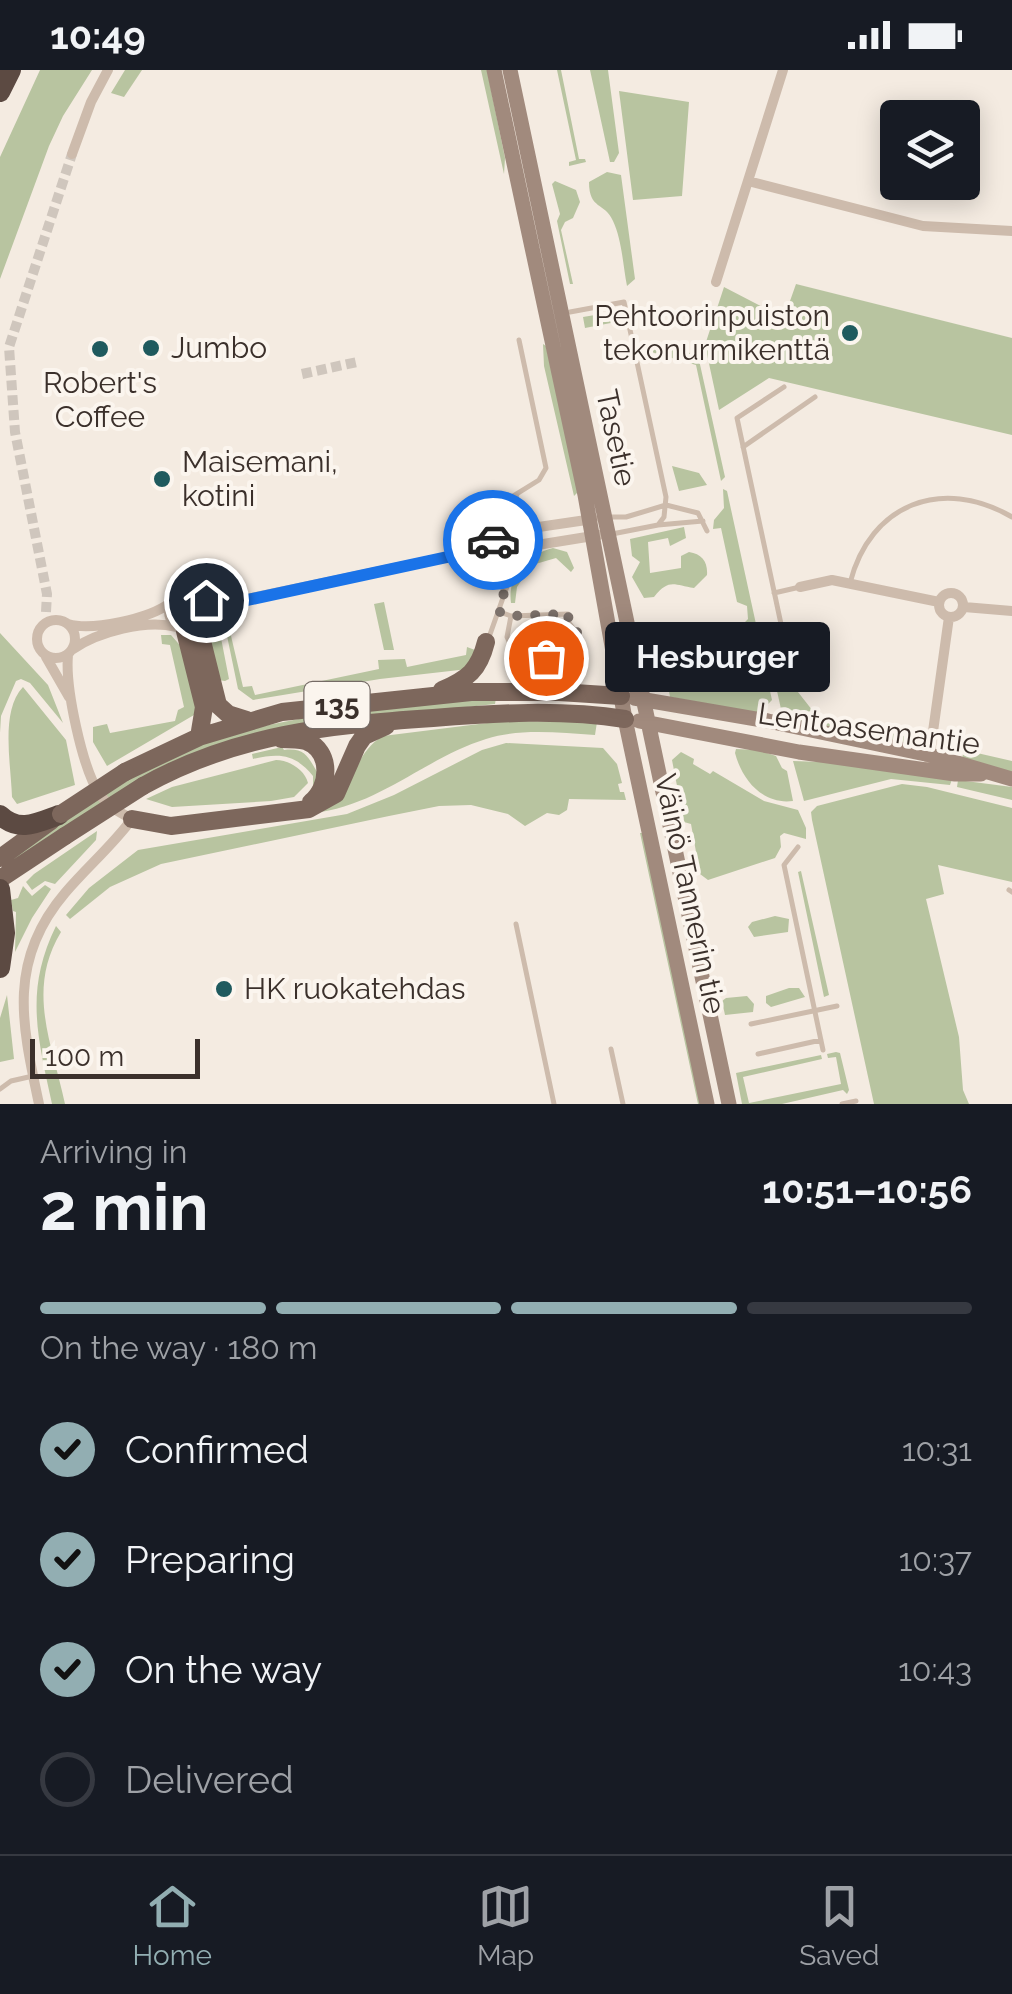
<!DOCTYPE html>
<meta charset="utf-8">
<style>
body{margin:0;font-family:Raleway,sans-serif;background:#242831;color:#f1f3f6;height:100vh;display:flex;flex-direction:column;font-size:38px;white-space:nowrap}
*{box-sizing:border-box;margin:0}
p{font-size:32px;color:#9ea1a6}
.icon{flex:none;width:55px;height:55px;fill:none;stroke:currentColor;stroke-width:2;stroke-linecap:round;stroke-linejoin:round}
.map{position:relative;height:1034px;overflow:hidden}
.details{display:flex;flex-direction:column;background:#171b24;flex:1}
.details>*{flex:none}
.buttons{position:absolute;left:880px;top:30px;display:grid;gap:20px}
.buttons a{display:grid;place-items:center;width:100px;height:100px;border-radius:10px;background:#171b24;box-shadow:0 5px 25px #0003;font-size:50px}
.scale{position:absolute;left:30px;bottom:25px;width:170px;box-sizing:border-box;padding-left:10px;border:5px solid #3b302b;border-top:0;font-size:28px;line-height:35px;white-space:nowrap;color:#3b302b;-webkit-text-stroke:8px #fbf5ee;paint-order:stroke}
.pin{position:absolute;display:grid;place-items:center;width:85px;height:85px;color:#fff;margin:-42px;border:5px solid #fff;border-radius:50%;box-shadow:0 2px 10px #0007}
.courier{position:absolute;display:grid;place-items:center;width:100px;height:100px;margin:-50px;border:8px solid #1a73e8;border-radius:50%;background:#fff;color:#222;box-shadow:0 2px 12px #0007}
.bubble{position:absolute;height:70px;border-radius:10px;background:#171b24;box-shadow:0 5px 25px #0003;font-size:32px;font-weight:700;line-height:70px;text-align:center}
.headline em{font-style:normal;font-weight:700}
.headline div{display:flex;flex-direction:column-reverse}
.headline{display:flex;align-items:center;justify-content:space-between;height:170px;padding:0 40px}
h1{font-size:65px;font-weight:700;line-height:75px}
.bar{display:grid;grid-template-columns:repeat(4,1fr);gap:15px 10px;align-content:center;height:120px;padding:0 40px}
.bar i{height:12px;border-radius:8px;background:#363941}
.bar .current{background:#92aeb2}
.bar p{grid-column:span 4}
ol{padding:0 40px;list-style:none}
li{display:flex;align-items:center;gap:30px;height:110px}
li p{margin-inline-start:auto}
li .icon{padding:10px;border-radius:50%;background:#92aeb2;color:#111;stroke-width:4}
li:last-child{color:#9ea1a6}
li i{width:55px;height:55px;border:5px solid #363941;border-radius:50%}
.status{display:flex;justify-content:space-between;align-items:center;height:70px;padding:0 50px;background:#171b24;direction:ltr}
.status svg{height:28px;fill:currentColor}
.menu{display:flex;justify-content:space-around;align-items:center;height:140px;border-top:2px solid #363941;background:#171b24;font-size:28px;color:#9ea1a6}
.menu a{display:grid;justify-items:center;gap:5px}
.menu .current{color:#92aeb2}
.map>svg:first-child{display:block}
</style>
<div class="status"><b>10:49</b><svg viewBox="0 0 49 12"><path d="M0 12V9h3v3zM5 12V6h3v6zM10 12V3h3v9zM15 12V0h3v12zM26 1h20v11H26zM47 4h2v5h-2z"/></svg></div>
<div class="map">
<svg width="1012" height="1034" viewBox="0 0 1012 1034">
<rect width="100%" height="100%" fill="#f4ebe1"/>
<path fill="#b8c4a0" d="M40 0H92L63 46 49 76 0 209V87Z
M125 0H142L124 27 111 23Z
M481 0H487L505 88 504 104Z
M557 0H561L579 89H585L586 92 569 96V92L576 90Z
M590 0H608L619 83 614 92H610Z
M619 21 689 32 682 126 633 130Z
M607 102 621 105 635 209 627 216C623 196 622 170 613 151 605 132 589 140 589 112Z
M555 111 576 120 580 132 573 148 565 152 561 160 573 214H570L557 151 560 144 552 114Z
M796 214 1012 268V365L769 308 719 340 705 275 724 217 784 248Z
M613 242 619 246 621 251 585 258 583 247Z
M651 271 687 281 699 290 725 407 721 411 696 295 648 281Z
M543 274 546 276 578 422 574 426 544 296Z
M672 396 699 403 707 415 679 421Z
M723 419 727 421 761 577 654 599 647 555 652 554 658 583 668 581 672 589 735 576 734 567 744 565 742 555 748 549 747 536 737 532 721 458 713 459 714 450 724 438Z
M684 457 686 468 670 476 668 468 648 472 650 503 681 498V486L689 482C702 484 708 492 707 505L694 518C674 515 669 508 654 527L644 528 632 507 640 492 632 486 630 469Z
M553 478 567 482 574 498 571 502 556 488 532 495 517 517 515 533H511C507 507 527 484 553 478Z
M384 532 394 580H384L374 534Z
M228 553 243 617 252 616 255 625 379 599 378 590 405 589 407 597 466 585 467 577 475 580 468 599 380 609 253 630 238 619 226 561Z
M0 563 48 615 63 653 30 613 21 609 16 611 1 646 0 663Z
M216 563 221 568 229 609 225 611 218 610 210 573 212 565Z
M161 565H171L184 580 196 638 194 645 107 696 93 672V657L107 654 110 663 175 651 178 640 184 637 170 575 162 574Z
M769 585 816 645 916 669 910 674 783 648Z
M759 586 763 590 772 630 759 643 670 627 667 610 672 604Z
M23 617 66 670 75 715 17 734 12 727C11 694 0 641 23 617Z
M496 628 495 634 346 650 248 667 10 795 8 787C67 747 125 701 193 677 291 641 393 637 496 628Z
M503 651 597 652 595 665C559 663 521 658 486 669 428 687 383 732 321 742 359 723 349 686 383 666Z
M506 673 603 678 617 694 622 713 618 714 620 722H624L626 730 569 729 567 740 559 745 547 743 525 756 508 744 471 735 439 736 389 746 161 794 110 817 70 849 66 845 89 818 138 780 347 744 394 725 482 680Z
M282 677 284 680C308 677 309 691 320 706L307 726 313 716V706C295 684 280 683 253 689L252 684Z
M736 679 758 680 776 686 782 698 787 701 793 731C763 735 742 710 735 683Z
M964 680 1012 691V702L962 689Z
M681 682 694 689 693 694 710 704 713 701 764 731 798 740 806 758V769L784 763 780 766 781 777 775 788 708 810 700 804 691 754 684 752 672 690Z
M276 690C289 690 305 700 308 713L294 727 271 731 172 737 146 729 172 717Z
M793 691 822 692 952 709 950 715 891 709 804 731Z
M958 710 1012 717V730L957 717Z
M902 714 927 717 1012 738V812L938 795 944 824 926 829 959 967 963 1020 969 1034H874L812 750 811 742 817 736Z
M97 761 96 770 55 814 45 811 32 820 26 812 34 804Z
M640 763H643L701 1034H698Z
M801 801 829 925 824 927 798 802Z
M45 815 51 819 32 848 15 882 16 842 13 841 11 830 18 828 23 816 32 826Z
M775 846 789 849 788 862 754 867 748 857 752 852Z
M56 856 61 862C26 920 52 973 65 1034H52C38 968 24 921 56 856Z
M789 918H799L805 927 771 937 766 933V926Z
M7 925 14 989 0 992V948Z
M747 926 754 934 753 942 725 945 722 931 726 928Z
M836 982 840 983 849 1020 847 1024 843 1020 782 1034H742L736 1003 821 985 822 989 743 1007 749 1033 841 1014 836 987 828 988 827 984Z"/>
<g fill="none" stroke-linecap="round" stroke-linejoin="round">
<path stroke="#cfc6bd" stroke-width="10" stroke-dasharray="10 5" stroke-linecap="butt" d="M302 304 357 292
M46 542 47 524 15 362 9 277 72 84"/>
<path stroke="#cdbbac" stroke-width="5" d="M570 242 624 232 666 427 664 447 658 455 612 464
M784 317 737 348 787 582
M743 377 815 327
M610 447H626L666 435 698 443 707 461
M516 454 513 436 517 424
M658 455 703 451
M497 461 502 433 539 410 546 398 519 270
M500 488 503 520
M850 513C870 434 942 406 1012 447
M774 523 800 517
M500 542 511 546 568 544 569 553 581 568 580 581 573 588 516 587 507 567 511 546
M488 570 516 491
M798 777 784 795 823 980
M1009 820 1012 822
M516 854 554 1034
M751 954 837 936
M611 979 623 1034
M758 984 821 970
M0 1019 11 1011 33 1006
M842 1034 856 1031"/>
<path stroke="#cdbbac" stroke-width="10" d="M72 84 91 32 108 0
M748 111 923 156 1012 161
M716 212 783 0
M493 473a19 19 0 1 1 38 0a19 19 0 1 1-38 0Z
M525 459 593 449
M531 476 599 465
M458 485 496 484
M800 517 832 510 939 532
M169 541a20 20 0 1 1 40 0a20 20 0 1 1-40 0Z
M939 535a12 12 0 1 1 24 0a12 12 0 1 1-24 0Z
M206 530 237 531 452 486 487 471 495 463
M964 537 1012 541
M37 569a19 19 0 1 1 38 0a19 19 0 1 1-38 0Z
M68 554C92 561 149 549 170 533
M73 579C98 562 146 549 176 557
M46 587 69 627
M929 690 949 547
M39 1034C22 955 7 891 65 823 87 797 112 776 132 749 119 742 109 737 100 725 82 698 65 617 68 585"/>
<path stroke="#a18a7d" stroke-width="15" d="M494 0 585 425 625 649 707 1034
M510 0 729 1034
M634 628 768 651 930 685 1012 709
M639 651 799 682 955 704H981"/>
<path stroke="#7d675c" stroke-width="18" d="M199 559 218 635 228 644 247 650
M185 561 204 637 199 667
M442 620C468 609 479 600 486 572
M281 669C289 669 298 669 306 671 332 681 330 717 311 732
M125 702 199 667 282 642 471 622H559L621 626
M143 716C236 664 329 655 433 648 497 643 561 639 625 649
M132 749 171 756 309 739 336 724 357 676 364 666 386 656
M0 788 51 751
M0 809 65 766"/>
<path stroke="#5c4a42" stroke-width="20" d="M0 22 11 0
M0 745C19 763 37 753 59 745
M0 819 5 863 0 898"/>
<path stroke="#7d675c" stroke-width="18" d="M61 744 125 702
M65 766 143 716"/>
</g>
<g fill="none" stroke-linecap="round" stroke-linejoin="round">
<path stroke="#7c716b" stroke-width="10" stroke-dasharray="0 18" d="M493 470 494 480 500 488 516 491 504 522 500 542 510 546 568 544 569 553 582 568 580 581 573 588H546"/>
<path stroke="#1a73e8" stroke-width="12" d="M206 530 238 532 452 486 495 464 493 470"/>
</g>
<g fill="#1f5a5e" stroke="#fbf5ee" stroke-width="4">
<circle cx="850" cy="263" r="10"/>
<circle cx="151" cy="278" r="10"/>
<circle cx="100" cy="279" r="10"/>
<circle cx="162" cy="409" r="10"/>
<circle cx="224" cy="919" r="10"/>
</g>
<g text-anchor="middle" stroke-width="8" stroke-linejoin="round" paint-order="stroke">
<rect fill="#fbf5ee" stroke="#756b66" stroke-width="2.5" x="304.5" y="612" width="65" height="46" rx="8"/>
<g font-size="28" font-weight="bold" fill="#3b302b">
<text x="337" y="645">135</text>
</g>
<g font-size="30" fill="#3b302b" stroke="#fbf5ee" text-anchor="start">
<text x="830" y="256" text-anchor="end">Pehtoorinpuiston<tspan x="830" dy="34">tekonurmikenttä</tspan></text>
<text x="171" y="288">Jumbo</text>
<text x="100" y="323" text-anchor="middle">Robert's<tspan x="100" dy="34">Coffee</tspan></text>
<text x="182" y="402">Maisemani,<tspan x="182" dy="34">kotini</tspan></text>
<text x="244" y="929">HK ruokatehdas</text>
</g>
<g font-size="30" fill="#3b302b" stroke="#fbf5ee">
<text transform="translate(616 368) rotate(78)" y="10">Tasetie</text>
<text transform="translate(869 659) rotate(8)" y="10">Lentoasemantie</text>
<text transform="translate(690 824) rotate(78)" y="10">Väinö Tannerin tie</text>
</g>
</g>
</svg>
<div class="buttons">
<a><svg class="icon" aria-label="layers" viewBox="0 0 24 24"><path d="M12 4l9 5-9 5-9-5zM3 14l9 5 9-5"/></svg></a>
</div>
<div class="scale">100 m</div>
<div class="pin" style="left:546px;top:588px;background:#ea580c"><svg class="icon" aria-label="bag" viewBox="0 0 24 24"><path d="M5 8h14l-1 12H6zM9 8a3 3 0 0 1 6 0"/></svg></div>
<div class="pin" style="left:206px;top:530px;background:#1f2937"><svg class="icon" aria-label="home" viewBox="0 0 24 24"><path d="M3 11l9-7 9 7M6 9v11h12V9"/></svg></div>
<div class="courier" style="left:493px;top:470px"><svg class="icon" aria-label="car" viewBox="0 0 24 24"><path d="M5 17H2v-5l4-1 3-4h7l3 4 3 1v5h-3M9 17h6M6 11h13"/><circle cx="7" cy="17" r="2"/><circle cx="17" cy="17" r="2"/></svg></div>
<div class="bubble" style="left:605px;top:552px;width:225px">Hesburger</div>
</div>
<section class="details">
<div class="headline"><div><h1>2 min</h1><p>Arriving in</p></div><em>10:51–10:56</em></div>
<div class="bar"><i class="current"></i><i class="current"></i><i class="current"></i><i></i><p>On the way · 180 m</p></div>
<ol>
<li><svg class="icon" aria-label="check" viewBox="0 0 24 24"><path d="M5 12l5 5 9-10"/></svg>Confirmed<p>10:31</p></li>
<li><svg class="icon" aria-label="check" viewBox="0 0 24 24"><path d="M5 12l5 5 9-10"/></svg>Preparing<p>10:37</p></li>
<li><svg class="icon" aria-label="check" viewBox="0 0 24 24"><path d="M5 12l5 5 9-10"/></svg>On the way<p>10:43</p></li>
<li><i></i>Delivered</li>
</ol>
</section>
<nav class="menu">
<a class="current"><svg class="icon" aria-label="home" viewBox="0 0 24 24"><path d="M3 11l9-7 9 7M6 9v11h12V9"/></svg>Home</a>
<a><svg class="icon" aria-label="map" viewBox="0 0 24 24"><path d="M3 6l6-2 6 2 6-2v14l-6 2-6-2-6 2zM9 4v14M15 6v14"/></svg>Map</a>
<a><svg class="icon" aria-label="saved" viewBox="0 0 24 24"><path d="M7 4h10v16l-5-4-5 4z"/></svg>Saved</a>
</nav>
